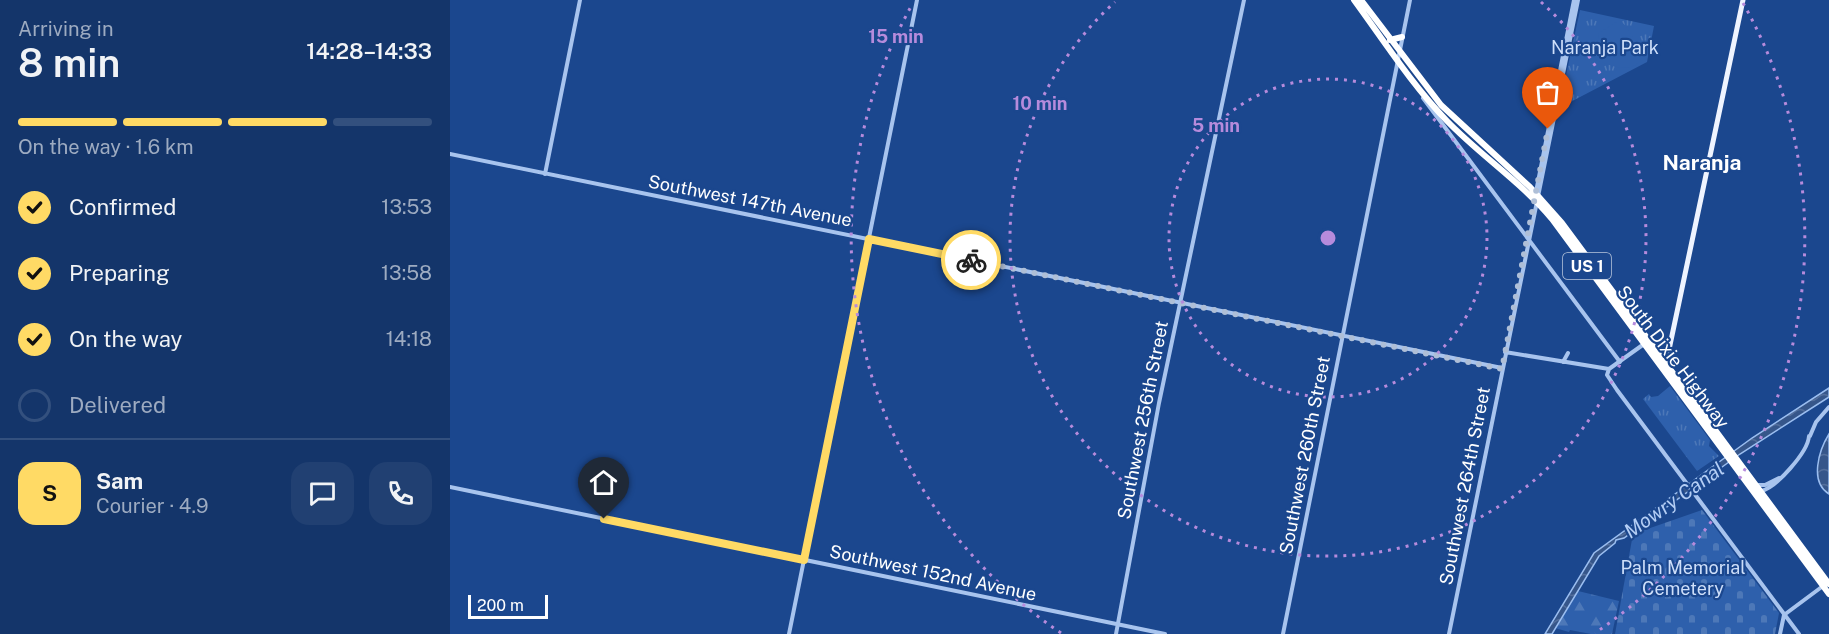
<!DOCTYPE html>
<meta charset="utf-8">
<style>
body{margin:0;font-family:"Public Sans",sans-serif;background:#214072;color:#f1f3f6;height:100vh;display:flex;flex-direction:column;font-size:22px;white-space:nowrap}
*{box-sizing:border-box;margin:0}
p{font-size:20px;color:#9dabc1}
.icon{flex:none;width:33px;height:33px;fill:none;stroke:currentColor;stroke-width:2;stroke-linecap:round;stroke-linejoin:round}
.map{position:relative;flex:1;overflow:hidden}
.sheet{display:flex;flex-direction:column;background:#14356a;width:450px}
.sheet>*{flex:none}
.scale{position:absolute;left:18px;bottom:15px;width:80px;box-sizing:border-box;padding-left:6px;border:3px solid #fff;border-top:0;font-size:16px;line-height:21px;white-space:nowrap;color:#fff;-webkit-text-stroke:4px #1b478e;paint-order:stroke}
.pin{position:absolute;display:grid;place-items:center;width:51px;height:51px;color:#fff;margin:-62px -26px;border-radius:50% 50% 50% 0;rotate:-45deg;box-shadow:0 0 6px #0007}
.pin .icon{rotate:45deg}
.courier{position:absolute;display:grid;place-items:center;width:60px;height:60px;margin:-30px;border:4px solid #ffda65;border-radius:50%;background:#fff;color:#222;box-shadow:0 2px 8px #0007}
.overview em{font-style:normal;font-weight:600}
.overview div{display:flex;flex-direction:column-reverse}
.overview{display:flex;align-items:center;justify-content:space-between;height:102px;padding:0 18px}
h1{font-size:39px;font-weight:600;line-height:45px}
.bar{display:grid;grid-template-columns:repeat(4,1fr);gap:9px 6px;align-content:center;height:72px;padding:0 18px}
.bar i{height:8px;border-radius:4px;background:#33507e}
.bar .on{background:#ffda65}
.bar p{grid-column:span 4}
.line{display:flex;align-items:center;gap:15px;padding:0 18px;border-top:2px solid #33507e}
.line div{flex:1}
.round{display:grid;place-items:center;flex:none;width:63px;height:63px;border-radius:18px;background:#214072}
ol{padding:0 18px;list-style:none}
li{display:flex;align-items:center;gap:18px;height:66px}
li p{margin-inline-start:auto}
li .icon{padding:6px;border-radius:50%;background:#ffda65;color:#111;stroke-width:4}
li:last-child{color:#9dabc1}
li i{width:33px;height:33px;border:3px solid #33507e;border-radius:50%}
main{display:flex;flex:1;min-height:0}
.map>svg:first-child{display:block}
</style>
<main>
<section class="sheet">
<div class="overview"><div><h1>8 min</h1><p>Arriving in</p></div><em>14:28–14:33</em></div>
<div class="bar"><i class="on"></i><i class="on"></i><i class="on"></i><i></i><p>On the way · 1.6 km</p></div>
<ol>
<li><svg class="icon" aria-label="check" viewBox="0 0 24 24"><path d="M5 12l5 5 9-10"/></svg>Confirmed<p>13:53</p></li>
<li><svg class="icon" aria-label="check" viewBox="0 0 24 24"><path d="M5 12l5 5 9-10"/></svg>Preparing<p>13:58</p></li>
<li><svg class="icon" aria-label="check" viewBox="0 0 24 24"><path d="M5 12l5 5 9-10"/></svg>On the way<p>14:18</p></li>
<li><i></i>Delivered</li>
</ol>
<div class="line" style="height:108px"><b class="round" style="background:#ffda65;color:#111">S</b><div><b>Sam</b><p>Courier · 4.9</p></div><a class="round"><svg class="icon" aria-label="chat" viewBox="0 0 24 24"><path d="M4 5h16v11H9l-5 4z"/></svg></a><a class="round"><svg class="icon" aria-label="phone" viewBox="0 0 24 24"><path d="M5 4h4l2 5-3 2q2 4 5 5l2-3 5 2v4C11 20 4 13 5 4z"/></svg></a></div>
</section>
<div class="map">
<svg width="1379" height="634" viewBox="0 0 1379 634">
<defs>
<pattern id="grass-tufts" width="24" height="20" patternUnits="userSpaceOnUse" patternTransform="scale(1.5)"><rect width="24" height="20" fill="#2e60ac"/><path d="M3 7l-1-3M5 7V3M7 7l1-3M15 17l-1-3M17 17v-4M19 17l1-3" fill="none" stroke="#4d78b8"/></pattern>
<pattern id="forest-firs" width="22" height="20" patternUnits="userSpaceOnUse" patternTransform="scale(1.5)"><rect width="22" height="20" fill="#2e60ac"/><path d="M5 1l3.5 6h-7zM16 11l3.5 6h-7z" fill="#4d78b8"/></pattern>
<pattern id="cemetery-stones" width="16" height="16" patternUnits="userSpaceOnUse" patternTransform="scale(1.5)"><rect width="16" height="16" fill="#2e60ac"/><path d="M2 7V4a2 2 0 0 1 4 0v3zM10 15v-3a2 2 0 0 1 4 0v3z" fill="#4d78b8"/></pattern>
<pattern id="water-waves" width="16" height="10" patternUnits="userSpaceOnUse" patternTransform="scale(1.5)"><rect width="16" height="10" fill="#36568a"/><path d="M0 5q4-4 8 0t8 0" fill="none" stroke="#546f9c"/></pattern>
</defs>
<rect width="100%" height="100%" fill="#1b478e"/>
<path fill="url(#grass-tufts)" d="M1130 10 1204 26 1197 62 1109 108Z
M1220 386 1260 440 1259 446 1269 456 1247 471 1193 399 1199 394 1201 397 1208 396Z"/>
<path fill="url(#forest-firs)" d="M1128 591 1169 601 1162 634H1141L1120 630 1119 632 1105 628Z"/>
<path fill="url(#cemetery-stones)" d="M1252 510 1329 613 1325 634H1165L1183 534Z"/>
<path fill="#2e60ac" d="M1168 21 1174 24 1194 53C1186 77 1162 66 1145 60L1149 33Z"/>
<path fill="url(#water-waves)" stroke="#9bbef0" stroke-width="1.5" d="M1379 388V397L1290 454 1174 538 1166 540 1165 543 1149 556 1102 634H1095L1144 553 1302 438Z
M1379 434V494C1359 482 1369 450 1379 434Z"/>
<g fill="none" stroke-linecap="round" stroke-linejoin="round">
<path stroke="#a8c4ee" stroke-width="4" d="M973 98 1170 362
M0 154 1052 368
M95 174 130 0
M1086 192 1124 0
M1055 352 1159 369 1194 344
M1113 362 1118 353
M1159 369 1157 375 1167 390 1349 634
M1360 436 1366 422 1379 407
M1306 485H1315L1329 478
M0 487 715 634
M1311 491C1326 488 1358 452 1359 436
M339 634 467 0
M666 634 709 403 794 0
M833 634 960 0
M999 634 1128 0
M1330 634 1334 615 1373 586"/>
<path stroke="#eff4ff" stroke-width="5" d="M1216 364 1293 0"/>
<path stroke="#fff" stroke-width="6" d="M904 0C934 41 962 85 997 121 1031 156 1071 182 1102 219L1379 594
M911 0 991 105 1080 187 1112 223 1379 584
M940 40 952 37"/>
</g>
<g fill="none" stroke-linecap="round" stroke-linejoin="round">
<path stroke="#afbfd7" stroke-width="6" stroke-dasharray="0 10.8" d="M521 260 1052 369 1098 129"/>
<path stroke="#ffda65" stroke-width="8" d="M154 519 354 560 419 239 521 260"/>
</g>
<g fill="none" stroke="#b68bdc" stroke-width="3" stroke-dasharray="3 6">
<circle cx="878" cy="238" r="159"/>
<path d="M1091 2A318 318 0 1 1 665 2"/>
<path d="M611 633A477 477 0 0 1 463 3M1293 3A477 477 0 0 1 1145 633"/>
</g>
<g text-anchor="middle" stroke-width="4.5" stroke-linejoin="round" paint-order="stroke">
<rect fill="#1b478e" stroke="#bbc8dd" stroke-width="1.5" x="1113" y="253" width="48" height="26" rx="4.5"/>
<g font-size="16" font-weight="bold" fill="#fff">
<text x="1137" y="272">US 1</text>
</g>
<g font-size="18" fill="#cedffa" stroke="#1b478e">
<text x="1155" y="54">Naranja Park</text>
<text x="1233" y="574">Palm Memorial<tspan x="1233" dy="21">Cemetery</tspan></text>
</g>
<g font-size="18" fill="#fff" stroke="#1b478e">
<text transform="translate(300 201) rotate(11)" y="6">Southwest 147th Avenue</text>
<text transform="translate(1223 357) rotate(53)" y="6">South Dixie Highway</text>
<text transform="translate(693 420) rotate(-79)" y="6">Southwest 256th Street</text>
<text transform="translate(855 455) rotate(-79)" y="6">Southwest 260th Street</text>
<text transform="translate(1015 486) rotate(-79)" y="6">Southwest 264th Street</text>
<text transform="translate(483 573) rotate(12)" y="6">Southwest 152nd Avenue</text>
</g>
<g font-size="20" font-style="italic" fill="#b4cef5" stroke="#1b478e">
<text transform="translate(1224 500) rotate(-35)" y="7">Mowry Canal</text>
</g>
<g font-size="21" font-weight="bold" fill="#fff" stroke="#1b478e">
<text x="1252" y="170">Naranja</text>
</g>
</g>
<circle cx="878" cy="238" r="9" fill="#b68bdc" stroke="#1b478e" stroke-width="3"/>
<g font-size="18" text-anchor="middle" font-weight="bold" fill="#b68bdc" stroke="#1b478e" stroke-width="4.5" stroke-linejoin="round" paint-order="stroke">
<text x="446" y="43">15 min</text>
<text x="590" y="110">10 min</text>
<text x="766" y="132">5 min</text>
</g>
</svg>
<div class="scale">200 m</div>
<div class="pin" style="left:1098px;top:129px;background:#ea580c"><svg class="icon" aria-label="bag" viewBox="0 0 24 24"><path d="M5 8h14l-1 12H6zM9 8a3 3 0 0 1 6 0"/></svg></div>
<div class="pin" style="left:154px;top:519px;background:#1f2937"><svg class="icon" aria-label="home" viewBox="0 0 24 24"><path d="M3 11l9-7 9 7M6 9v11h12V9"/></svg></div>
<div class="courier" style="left:521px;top:260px"><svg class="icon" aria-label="bike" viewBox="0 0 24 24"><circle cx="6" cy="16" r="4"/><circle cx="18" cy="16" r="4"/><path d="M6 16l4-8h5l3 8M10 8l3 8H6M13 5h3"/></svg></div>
</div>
</main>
